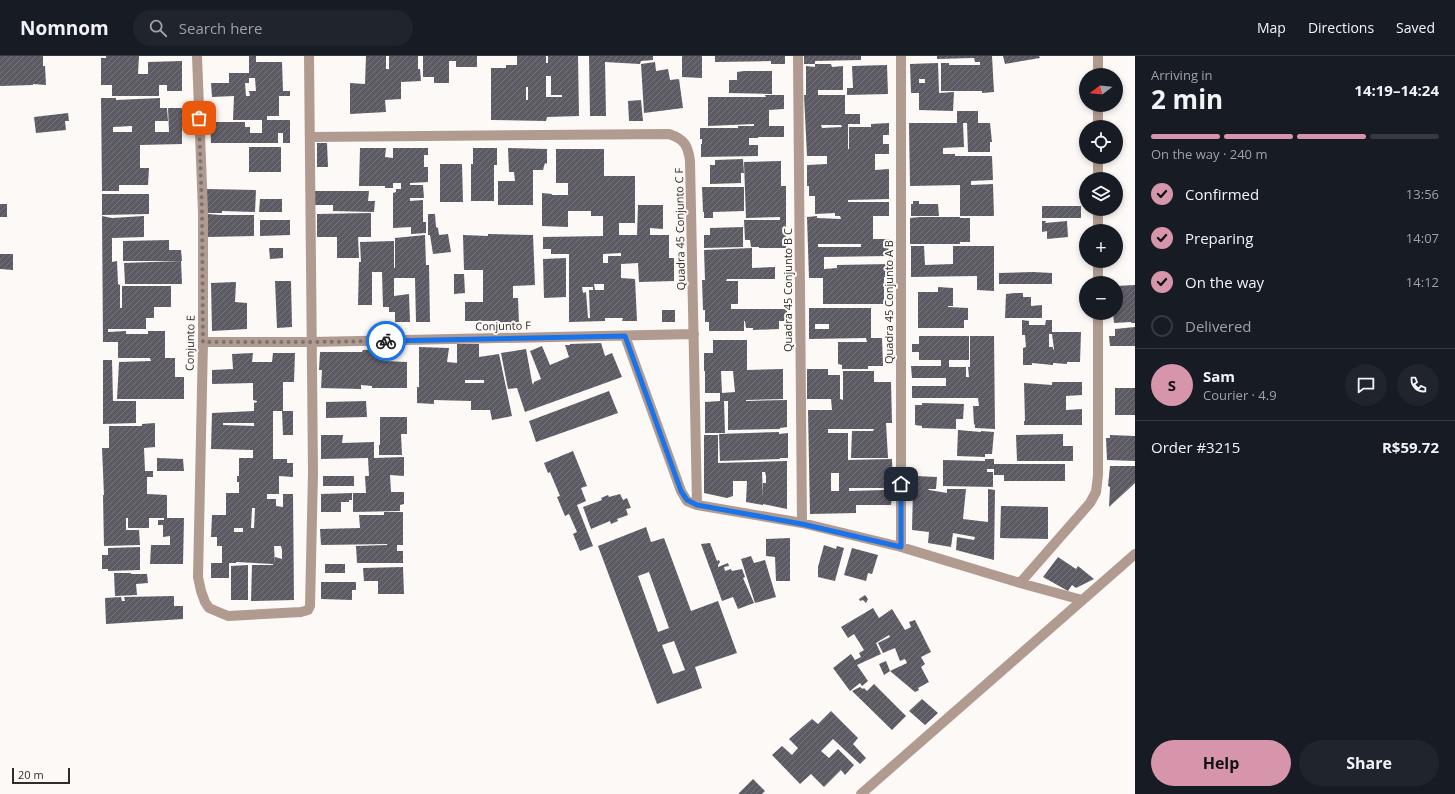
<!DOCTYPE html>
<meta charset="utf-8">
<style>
body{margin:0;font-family:"Open Sans",sans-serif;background:#20242c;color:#f1f3f6;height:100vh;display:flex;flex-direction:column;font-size:15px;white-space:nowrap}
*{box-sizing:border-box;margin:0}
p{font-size:13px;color:#9ea1a6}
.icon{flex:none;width:22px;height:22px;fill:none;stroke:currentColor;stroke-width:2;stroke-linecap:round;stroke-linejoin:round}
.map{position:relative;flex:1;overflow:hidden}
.drawer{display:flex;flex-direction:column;background:#171b24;width:320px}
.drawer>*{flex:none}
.needle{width:26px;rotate:254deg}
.controls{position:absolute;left:1079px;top:12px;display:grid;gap:8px}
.controls a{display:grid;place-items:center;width:44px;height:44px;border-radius:50%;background:#171b24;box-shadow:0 2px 6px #0003;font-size:20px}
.scale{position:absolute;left:12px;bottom:10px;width:58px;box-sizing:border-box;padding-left:4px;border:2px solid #302c2a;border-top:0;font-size:11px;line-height:14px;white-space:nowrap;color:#302c2a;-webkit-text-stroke:3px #fdf9f7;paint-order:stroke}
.pin{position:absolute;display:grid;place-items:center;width:34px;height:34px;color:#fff;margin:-17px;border-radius:8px;box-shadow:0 2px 6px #0006}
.courier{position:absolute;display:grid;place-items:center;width:40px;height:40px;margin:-20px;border:3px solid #1a73e8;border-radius:50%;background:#fff;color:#222;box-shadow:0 1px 5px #0007}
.summary em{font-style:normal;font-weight:700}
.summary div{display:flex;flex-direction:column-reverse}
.summary{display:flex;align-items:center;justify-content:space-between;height:68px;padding:0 16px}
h1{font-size:26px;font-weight:700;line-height:30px}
.bar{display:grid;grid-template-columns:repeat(4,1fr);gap:6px 4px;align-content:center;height:48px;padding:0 16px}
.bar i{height:5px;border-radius:3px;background:#363941}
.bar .selected{background:#d695aa}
.bar p{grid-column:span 4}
.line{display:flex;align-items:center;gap:10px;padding:0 16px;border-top:1px solid #363941}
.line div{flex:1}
.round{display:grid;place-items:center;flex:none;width:42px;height:42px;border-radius:21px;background:#20242c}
ol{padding:0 16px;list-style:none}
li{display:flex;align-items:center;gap:12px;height:44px}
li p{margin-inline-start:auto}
li .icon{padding:4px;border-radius:50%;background:#d695aa;color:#111;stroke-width:4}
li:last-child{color:#9ea1a6}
li i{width:22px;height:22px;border:2px solid #363941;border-radius:50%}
.primary-button{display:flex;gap:8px;margin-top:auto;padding:8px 16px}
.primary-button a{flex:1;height:46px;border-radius:24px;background:#d695aa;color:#111;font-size:16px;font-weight:700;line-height:46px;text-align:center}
.primary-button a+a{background:#20242c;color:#f1f3f6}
header{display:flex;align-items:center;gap:24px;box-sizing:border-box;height:56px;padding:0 20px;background:#171b24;border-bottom:1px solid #363941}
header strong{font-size:19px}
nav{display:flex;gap:22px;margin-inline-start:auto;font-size:14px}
.search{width:280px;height:36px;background:#20242c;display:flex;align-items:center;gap:10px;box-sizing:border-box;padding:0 14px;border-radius:22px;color:#9ea1a6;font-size:15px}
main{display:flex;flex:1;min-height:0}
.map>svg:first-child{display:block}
</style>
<header>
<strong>Nomnom</strong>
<div class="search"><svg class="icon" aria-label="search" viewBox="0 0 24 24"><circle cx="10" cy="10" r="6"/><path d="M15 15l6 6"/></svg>Search here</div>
<nav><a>Map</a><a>Directions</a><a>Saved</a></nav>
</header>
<main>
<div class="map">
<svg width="1135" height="738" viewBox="0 0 1135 738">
<defs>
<pattern id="building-hatch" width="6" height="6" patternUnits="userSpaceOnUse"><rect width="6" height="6" fill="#5c5a63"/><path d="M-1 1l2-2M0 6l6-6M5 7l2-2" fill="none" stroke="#75747a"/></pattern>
</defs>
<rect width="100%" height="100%" fill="#fdf9f7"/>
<path fill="url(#building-hatch)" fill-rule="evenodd" d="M0 0H43V10H45L46 29 33 28V29L0 30Z
M106 0H139L138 18H148V6L182 5V35H167V29H159V40H112V29H101V2H106Z
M249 0H256V6H282L283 35H290V40H279V60H267V64H290V87H283V77H278V87H211L210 66H245V71H250V77H262V64H233L234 40 212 41 211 27H229V17H249ZM249 22H255L256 35H249L250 40H246L245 27H249Z
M366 0H386V13H389V0H418V13H420L421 25 401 26V43L385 44 386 56 350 58V27L365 28Z
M423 0H477V11H456V5H449V27H434V21H423Z
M517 0H546V7H548V0H578L579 60 547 61 546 65 491 64V12H506V9H517ZM546 20H551V39H562V41H546ZM526 31H528V44H526Z
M589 0H653V4L641 5 640 8 605 6 606 60H590Z
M682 0H702V22L682 21Z
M715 0H785V8H771V5L715 6Z
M804 0H861V4L815 5V8H804Z
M937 0H992L994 36 982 37V35H941V7H949V9H980V6H975L974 2 937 3Z
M1003 0H1039L1040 2 1005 8Z
M655 6 656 15 668 13 670 24 679 23 683 52 644 57 641 8Z
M938 7 939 37 954 36 953 55 919 54V37H911L910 8ZM919 23H925V27H919Z
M815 8H831L832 11 843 10V34H818V39H845V58H860V68H848V93H849V71H871V68L889 67V79H883V88H889V98H875V114L889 113V143L848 144V146H889V160H873V183H889L888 200 824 201V213L837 212V209L890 208V221H884V248H823V222H809L807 161 817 160V162L841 163 840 160H835V157L815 158V140H809V130H807V109L827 108V100H807L804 39H806V10L815 11ZM821 69H841L842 71 822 72ZM818 188H861V191H818Z
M887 9 888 38 847 39V32H853L852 10Z
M744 15H772V38L729 37V24H737V16Z
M765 39H784V53L769 54V70H784V81H758V82H749V89H758V100L701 101V88H702V83H700V72H738V70H754V68L708 70V41H766Z
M101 42H116V44L160 42V52H167L168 65H155V76H169L168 52H182V88L140 89V112H149L148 129H119V135H102ZM132 70V76H113V71Z
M641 44 643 65H629L628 45Z
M957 55H978V67H990L992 86H990V96H968L967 67H963L964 91 943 92V98H955V100H992L993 124 971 125V129L993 128 994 160H960V129L910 130 909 67H957Z
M68 57 69 65H65L66 74 36 77 34 61Z
M317 87H327L328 111H317Z
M249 91H281V116H249Z
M360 92H386L385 101 393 102V92H428V99H424V111H428V126L410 127V129H423L424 142H410V145L423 144V166H426V177L411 178V171L393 172V137L396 136V133H401V127H393V132H385V130H359Z
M473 92H497V109H494V145H471V108H473Z
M508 92 547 93V108L545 107 543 114H533V149H498V125H515L514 116H509Z
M556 93H604V120H635V167H619V179H637L638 149H663V173L650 172V179H669V202H674V225L639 226 638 207 621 208V222L635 223 637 265H622L623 262H605V265L569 266V198H551V193H543V181L603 180V160H591V155H568V171L542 170V137L552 138V139H568V127H556ZM621 197V200H608V207H603V198ZM594 228H604V234H595ZM582 231H593V234H589L590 262H588L586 236 583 237Z
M743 103 744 117H741V127L710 128V109H715V104Z
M781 105V130H786V192H759V191H751L750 184H745L744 164H780V161L746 162 744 106Z
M440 108H462L463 146H440Z
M702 131H744V155L713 156V162H704V156H703Z
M207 133 256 134 255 156 222 155V157H207Z
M315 135H369L368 145H375L374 156 333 155V149H315Z
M102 138H149V158L102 159Z
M260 143H282V156H259Z
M913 145H919V148H938L939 160H911V148H913Z
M0 148H7V161H0Z
M1042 150H1081V162H1042Z
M371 157V181H358L359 202H337V181H317V158Z
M208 158 220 159H254V180L208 181Z
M428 158H435L436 171 438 172 439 179 448 178 451 196 433 198 430 179H428Z
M102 160 112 162 144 160V181L112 182V206L117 205 118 228 120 229V252H122V230H171V251H154V262H146V273H108V276L126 275V278H148V275H165V302H175V321H184V343H117L119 306 151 305 150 302H154H118V286H103Z
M920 161H960V162H970V186H960V188H910V162Z
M260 164H290V179L260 180Z
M1042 165H1046L1045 167 1067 165 1068 181 1047 183V175L1042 176Z
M743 171V191L704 192V179H710V172Z
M488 178 533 179 535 229 513 230V242H518L519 268H500V265H465V246H483V214H464L463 179 488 180Z
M425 179 426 209H429L430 266H416L415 222H394V240L409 238 410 266H395V256H389V251H383L382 216H372V249H358L359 206H361L360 186 394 185V212H395V182Z
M169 184V194H181L182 205H123V185Z
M911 190H924L925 209 953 208V190H994V235L977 234V220L911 221Z
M269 192H283V202L270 203Z
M752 192V212L775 211V223H727L726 225H738V248H731V253H787V265H779V273L753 274V272H746L745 265H744V275H709V266H705V254H703L702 224H705L704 194Z
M0 198H13V214L0 213Z
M566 202V241L544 242 543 203Z
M181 205 182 228H125L124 207Z
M1033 216 1052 217V228H999V217Z
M454 218H464L465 237 454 238Z
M275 225H291L292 271 277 272Z
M236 226 235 246 247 247V273L212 275 211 227Z
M1135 229V267H1131V266L1114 267 1113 257H1116V230Z
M938 231 953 232V250H948V251L968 252V264H964V272H918V236H938Z
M1015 237H1023V241H1031V250L1042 249V262H1005L1006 238Z
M809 252H871V282H882L883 310H868V313H842V309L838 308V286H867L866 282 809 283ZM815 268H829V273H815Z
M662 254H675V266H662Z
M1022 264 1029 265V269H1045L1046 264H1052V276H1081L1080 306H1067V308L1053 307V309L1032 307V309H1023V292L1026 291 1025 279H1022ZM1049 278H1052L1054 293 1053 294V291H1049Z
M1135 271V290H1110L1109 280H1115V273Z
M919 280H969V304H949V311H966V321H969L968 311H970V280H994L995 373 975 372V368L974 369 973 350H979L978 342H912V330H946V322H912L911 310H941V304H919V296H912V288H919Z
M713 284H747V314L783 313V343L746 344V345L787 344V371L780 372V373L728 374V345H724L725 377H705V346L720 345V337H705V315H704V297H713ZM721 315H733L735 336 722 337Z
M601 287 605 300 612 297 622 321 525 356 517 332 508 333 501 297 526 293 532 326 533 329 534 326 541 323 530 295 542 290 550 309 569 301 565 289H570V288Z
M457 288H479V301L499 298 512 360 492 364 490 354H471V345L434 344V348L417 347V331H419V291L449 292 447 306 457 307ZM465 324H484V327H465Z
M384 293V305L407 306V332H372V330L361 329V333L321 332 322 314H319L320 296H362L363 294Z
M253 297 252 306H272L273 297H295L294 326H283V355H273V403H287V407H293V421L279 420V438H267V443H276V450L283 451V438H293L294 544 251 545 252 509H273V508L236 506V507H229V522H211V507H222V490H217V481H211L212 459H226V437H239V426H237V420H239V402H253V394L211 393 212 357 254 355V347L257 346V345L253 344V327L212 328V314L233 313 232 298ZM223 367H254V370L223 369ZM252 452H255L254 472H251ZM234 472H243V476H234ZM274 490H281L282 494V503L275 501V508Z
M103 304H112L113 345H136V367L103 368Z
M807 313H828V319H840V343L843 344V315H874V326H891L892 367H886L888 402H851L852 375H873L874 373H828V377H848V404L892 403 893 434 891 449H856V457L810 458 808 354H832L831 343H807ZM831 417H839V435H831ZM849 432H886V434L849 435Z
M1052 326H1082V339L1066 340V354L1082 353V369H1024V365H1025L1024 327 1052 329Z
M1115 332H1135V359H1115Z
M609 335 618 357 536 386 529 365Z
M366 345 367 361 326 362V346Z
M922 347 964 348 963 363H956V373L922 372V370L915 369V349H922Z
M282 355H293V379H283Z
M380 361H407V378H401L402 399H379V389H380Z
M155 367V391L144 392 145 415H153V421H147V438L167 439V462H184L183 508H150L151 489H170V480L163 481V469H158V464H164V462H149V472H128V462H126V474H139L140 489 104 490 103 439H104L102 392H109V370H142V368Z
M958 374 981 376V375L994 376 992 398H985V401L957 400Z
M779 376V378L788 377V402H780V403L720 405 719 378Z
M1063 378V390H1073V405H1017L1016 379Z
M321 379H343L342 387 374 386V402L404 401V420L390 419 391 436H404V448L400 449V455L353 456V437H366L365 420H369L368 402 321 403Z
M704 379H718V407L787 405V453L763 448V449L746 446 747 425H733V440L727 442 704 437ZM762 416H765L766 420V427H763V442Z
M1110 379 1135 380V405L1107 404 1106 382H1110Z
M573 395 587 430 581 432 586 445 577 449 593 490 580 495 573 478 577 476 569 458 565 460 557 441 560 440 550 416 548 417 544 407Z
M157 402 183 403 184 415H157Z
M985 403H994V408H1065V425H1004V419H994V413H987V416H993V431L943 430V404L985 405Z
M1110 410H1135V427L1109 451 1110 431 1108 430Z
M323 420H354V430H323Z
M915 420 937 421 936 433H928L929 434 947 437V433H966L963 463 988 466V433L995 434 994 504 956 494 957 481 974 484 975 481 953 477 951 491 928 487 929 476 912 474 913 433H915Z
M352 437V444H349V446H341V456H321V438Z
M620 438 623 444 627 442 631 452 626 453 628 459 617 463 618 465 611 468 610 465 591 473 583 451 602 444 601 442 608 439 609 441Z
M1001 450 1048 451V483L1000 482Z
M384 456H403V489H397V495H403V507H357L356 490 387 489V488L321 489 320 473 360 472 359 459H384Z
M646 471 651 486 664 482 691 555 718 545 737 597 695 611 702 632 657 648 598 490ZM649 516 669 572 658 576 638 520ZM674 585 685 614 673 618 662 589Z
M790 482V525H776L775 501 766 500V483Z
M710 487 717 505 719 504 720 506 718 509V511L728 507 729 510 724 511 725 515 731 513 732 515 742 513 745 521 743 522 754 547 738 553 733 541 722 545 701 488Z
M824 489 836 493 837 490 844 492 835 525 818 521V511Z
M140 491V514L108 515V513H102V499H108V492Z
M852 492 878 499 873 515 872 518 868 517 866 525 844 519Z
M751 500 754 507 765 504 776 541 755 547 741 503Z
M1058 501 1076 513 1078 510 1094 523 1076 532 1072 529 1068 535 1043 521Z
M325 508H345V517H325Z
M248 509V544H231V510Z
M403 511 404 538H378V525H364L363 512Z
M114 517H131V518H147L148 527 136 528 137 539 115 540Z
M321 526H356V534H352V544L321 543Z
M865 539 868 543 866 547 863 544 860 545 859 543Z
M174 540V550H183V563L106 568 105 542 121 541 122 545H125L124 541Z
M873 552 879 562 892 553 905 574 911 571 909 566 915 564 931 596 921 601 925 608 921 611 929 626 918 632 919 634 915 636 890 615 884 619 879 608 886 605 890 615 907 607 905 603 900 605 895 592 883 597 878 587 890 581 889 579 876 587 881 598 857 609 868 625 862 630 860 627 850 635 833 612 851 598 855 604 861 601 859 597 864 594 854 578 848 582 841 571Z
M874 628 906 660 892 674 852 635 860 631 863 633 864 632 867 635Z
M922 643 938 657 925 669 909 655Z
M831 655 858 682 853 688 866 702 860 708 833 683 821 695 829 702 838 693 854 709 845 719 841 714 824 731 811 718 800 728 772 699 782 690 792 699 798 692 789 683 812 663 818 668Z
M753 723 765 735 762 738H738Z"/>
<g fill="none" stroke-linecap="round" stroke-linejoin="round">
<path stroke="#b19b91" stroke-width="10" d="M197 0 203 156V286L198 521 201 535 205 546 209 552 228 560 301 556 308 554 310 550 313 417 309 0
M798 0 802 467
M901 0V491
M1098 19V0
M1098 71V49
M310 81 669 78C684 83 688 89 690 105L697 449
M1098 123V101
M1098 175V153
M1098 227V205
M625 280 681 435 687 445 697 449 802 467 901 491 1020 527 1082 544
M203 286H312L694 278
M1020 527 1090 447 1096 436 1098 419V257"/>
<path stroke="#b19b91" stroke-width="10" d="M861 738 1135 498"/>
</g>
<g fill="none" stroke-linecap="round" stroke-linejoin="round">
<path stroke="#787472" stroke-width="4" stroke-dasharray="0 7.2" d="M199 62 202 156 203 286H312L386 285"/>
<path stroke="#1a73e8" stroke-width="5" d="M386 285 625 280 681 435 687 444 697 449 802 468 901 491V428"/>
</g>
<g text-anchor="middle" stroke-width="4" stroke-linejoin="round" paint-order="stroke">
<g font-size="11" fill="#302c2a" stroke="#fdf9f7">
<text transform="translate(680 173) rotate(-91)" y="4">Quadra 45 Conjunto C F</text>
<text transform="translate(788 234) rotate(-90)" y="4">Quadra 45 Conjunto B C</text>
<text transform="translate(889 246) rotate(-90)" y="4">Quadra 45 Conjunto A B</text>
<text transform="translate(503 270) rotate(-1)" y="4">Conjunto F</text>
<text transform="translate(190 287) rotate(-89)" y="4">Conjunto E</text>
</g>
</g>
</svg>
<div class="controls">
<a><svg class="needle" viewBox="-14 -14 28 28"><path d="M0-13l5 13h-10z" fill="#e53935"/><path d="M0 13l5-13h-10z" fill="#9ea1a6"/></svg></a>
<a><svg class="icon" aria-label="locate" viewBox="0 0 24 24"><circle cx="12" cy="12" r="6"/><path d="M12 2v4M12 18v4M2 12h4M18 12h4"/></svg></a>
<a><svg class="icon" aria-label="layers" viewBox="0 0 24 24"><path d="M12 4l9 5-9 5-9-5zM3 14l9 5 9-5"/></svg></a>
<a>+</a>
<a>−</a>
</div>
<div class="scale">20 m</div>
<div class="pin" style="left:199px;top:62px;background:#ea580c"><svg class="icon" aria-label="bag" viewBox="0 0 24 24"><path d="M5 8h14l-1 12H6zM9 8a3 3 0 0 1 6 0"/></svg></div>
<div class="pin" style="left:901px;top:428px;background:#1f2937"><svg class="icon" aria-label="home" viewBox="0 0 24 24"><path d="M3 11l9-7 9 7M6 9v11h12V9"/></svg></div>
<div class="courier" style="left:386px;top:285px"><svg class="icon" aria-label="bike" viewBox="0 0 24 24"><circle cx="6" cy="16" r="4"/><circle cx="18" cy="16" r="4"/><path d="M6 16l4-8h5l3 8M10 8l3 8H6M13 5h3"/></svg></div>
</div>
<section class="drawer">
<div class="summary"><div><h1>2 min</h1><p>Arriving in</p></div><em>14:19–14:24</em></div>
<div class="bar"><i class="selected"></i><i class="selected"></i><i class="selected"></i><i></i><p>On the way · 240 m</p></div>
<ol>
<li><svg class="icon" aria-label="check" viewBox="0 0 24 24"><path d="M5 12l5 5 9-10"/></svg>Confirmed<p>13:56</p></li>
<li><svg class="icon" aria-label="check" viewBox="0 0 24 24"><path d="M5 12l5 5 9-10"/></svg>Preparing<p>14:07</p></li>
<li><svg class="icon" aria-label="check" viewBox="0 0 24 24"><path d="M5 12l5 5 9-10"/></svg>On the way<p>14:12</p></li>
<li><i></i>Delivered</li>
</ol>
<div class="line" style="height:72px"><b class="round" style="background:#d695aa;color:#111">S</b><div><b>Sam</b><p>Courier · 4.9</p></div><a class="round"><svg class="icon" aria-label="chat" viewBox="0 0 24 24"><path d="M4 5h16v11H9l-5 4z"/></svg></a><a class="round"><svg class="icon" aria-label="phone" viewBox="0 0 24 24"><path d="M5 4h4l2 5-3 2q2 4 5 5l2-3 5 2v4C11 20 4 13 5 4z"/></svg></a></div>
<div class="line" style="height:52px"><div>Order #3215</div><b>R$59.72</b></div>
<div class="primary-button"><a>Help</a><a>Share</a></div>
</section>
</main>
